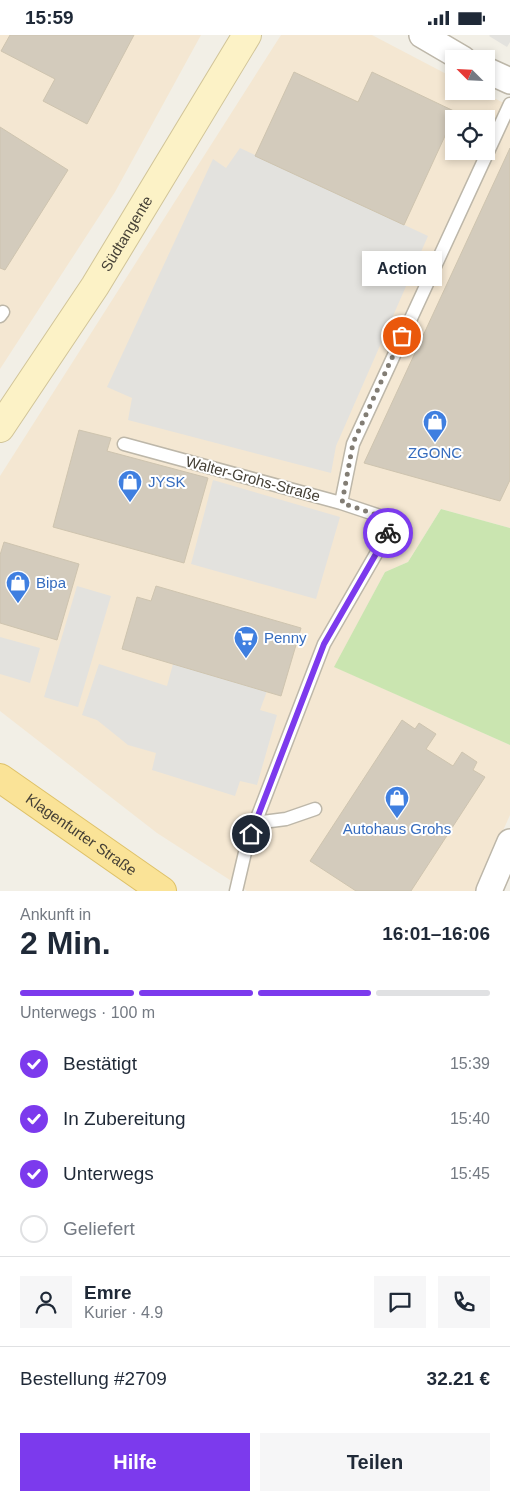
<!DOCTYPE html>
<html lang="de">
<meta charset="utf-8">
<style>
body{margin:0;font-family:Arial,sans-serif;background:#f6f6f7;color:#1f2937;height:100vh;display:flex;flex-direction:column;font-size:19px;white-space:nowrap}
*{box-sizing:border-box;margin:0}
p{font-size:16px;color:#747a83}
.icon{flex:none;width:28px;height:28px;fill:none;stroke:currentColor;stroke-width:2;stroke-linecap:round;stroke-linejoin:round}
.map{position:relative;height:856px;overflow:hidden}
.side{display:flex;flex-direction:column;background:#fff;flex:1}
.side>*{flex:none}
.needle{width:32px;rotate:294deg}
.fabs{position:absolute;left:445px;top:15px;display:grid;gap:10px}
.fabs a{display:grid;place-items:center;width:50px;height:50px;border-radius:0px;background:#fff;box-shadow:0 2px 8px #0003;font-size:25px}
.pin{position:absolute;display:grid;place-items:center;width:42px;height:42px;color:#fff;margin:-21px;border:2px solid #fff;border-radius:50%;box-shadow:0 1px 5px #0007}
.courier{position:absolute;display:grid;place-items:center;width:50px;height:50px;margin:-25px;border:4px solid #7c3aed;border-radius:50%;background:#fff;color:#222;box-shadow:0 1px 6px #0007}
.bubble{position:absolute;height:35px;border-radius:0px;background:#fff;box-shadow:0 2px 8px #0003;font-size:16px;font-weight:600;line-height:35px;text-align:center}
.overview em{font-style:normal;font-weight:600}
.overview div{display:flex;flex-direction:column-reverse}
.overview{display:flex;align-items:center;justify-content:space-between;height:85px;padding:0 20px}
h1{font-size:32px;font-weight:600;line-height:38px}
.bar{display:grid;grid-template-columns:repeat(4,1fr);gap:8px 5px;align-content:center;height:60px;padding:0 20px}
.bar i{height:6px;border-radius:4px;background:#e0e1e3}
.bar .on{background:#7c3aed}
.bar p{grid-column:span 4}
.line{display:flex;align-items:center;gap:12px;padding:0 20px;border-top:1px solid #e0e1e3}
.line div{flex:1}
.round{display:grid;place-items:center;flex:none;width:52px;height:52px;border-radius:0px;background:#f6f6f7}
ol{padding:0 20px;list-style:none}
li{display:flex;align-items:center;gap:15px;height:55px}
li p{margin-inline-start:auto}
li .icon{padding:5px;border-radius:50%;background:#7c3aed;color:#fff;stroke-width:4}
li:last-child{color:#747a83}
li i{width:28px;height:28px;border:2px solid #e0e1e3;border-radius:50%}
.button{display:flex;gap:10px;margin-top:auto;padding:10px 20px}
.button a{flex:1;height:58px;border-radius:0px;background:#7c3aed;color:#fff;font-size:20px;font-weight:600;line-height:58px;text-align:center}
.button a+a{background:#f6f6f7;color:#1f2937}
.status{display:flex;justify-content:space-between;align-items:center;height:35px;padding:0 25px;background:#fff;direction:ltr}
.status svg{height:14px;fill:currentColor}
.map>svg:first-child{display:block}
</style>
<div class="status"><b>15:59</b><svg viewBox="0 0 49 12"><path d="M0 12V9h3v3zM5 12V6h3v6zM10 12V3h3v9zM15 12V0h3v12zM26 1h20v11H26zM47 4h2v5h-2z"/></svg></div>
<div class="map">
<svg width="510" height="856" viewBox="0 0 510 856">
<rect width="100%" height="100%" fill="#f2efe6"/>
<path fill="#f4e7d2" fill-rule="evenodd" d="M0 0H201L115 157 0 334Z
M281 0H372L454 43V56H480L510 71V493L441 474 408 527 385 537 335 632 510 710V780L476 856H247L157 798 0 676V441ZM454 84H486V116H454Z"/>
<path fill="#cae5b0" d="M441 474 510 493V710L334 632 385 537 408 527Z"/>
<path fill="#e3e2de" d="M490 0H510V7L507 12 489 1Z
M240 113 428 201 336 411 331 438 128 385 132 363 107 352 213 124 226 133Z
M213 445 340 482 316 564 191 529Z
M77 551 111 561 78 672 44 662Z
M0 602 40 613 30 648 0 639Z
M99 629 167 651 173 629 267 656 260 675 277 680 257 750 240 746 235 761 152 735 156 718 128 710 97 685 82 680Z"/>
<path fill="#d3cbbc" stroke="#cec4af" d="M10 0H134L87 89 43 66 55 44 1 16Z
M294 37 358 67 372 37 456 77 404 190 255 121Z
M0 92 68 135 5 235 0 233Z
M510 113V445L500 466 364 428Z
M79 395 111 403 107 416 208 443 184 528 53 492Z
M4 507 79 529 57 605 0 588V520Z
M156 551 301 593 281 661 122 614 137 562 151 566Z
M402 685 415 694 419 688 436 699 426 714 453 731 462 717 477 727 473 735 485 742 411 856H356L310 826Z"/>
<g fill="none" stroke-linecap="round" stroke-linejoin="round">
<defs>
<path id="service" d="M0 281 3 277
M124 409 341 468 395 486 324 609 247 809 236 856
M341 468 353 409 510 69
M255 788 286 784 315 774"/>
<path id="minor" d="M422 0 463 24
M486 35 510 46
M489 856 510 807"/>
<g id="secondary">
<path id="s1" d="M0 393 95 251 247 0"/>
</g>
<g id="primary">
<path id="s2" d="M0 743 162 856"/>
</g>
</defs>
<use href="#service" stroke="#bdb7a9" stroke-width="15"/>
<use href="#minor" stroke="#bdb7a9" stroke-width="28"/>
<use href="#secondary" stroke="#d1c498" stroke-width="30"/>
<use href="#primary" stroke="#dec168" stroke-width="30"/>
<use href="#service" stroke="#fff" stroke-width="12"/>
<use href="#minor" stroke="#fff" stroke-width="25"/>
<use href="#secondary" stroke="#fcf2c6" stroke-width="28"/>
<use href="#primary" stroke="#fae397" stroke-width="28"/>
</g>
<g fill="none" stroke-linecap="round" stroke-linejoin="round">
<path stroke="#827d74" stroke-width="5" stroke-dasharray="0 9" d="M388 498 395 486 342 468 353 408 402 301"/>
<path stroke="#7c3aed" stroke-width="6" d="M251 799 324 609 388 498"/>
</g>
<defs>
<symbol id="shop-pin" viewBox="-11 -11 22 30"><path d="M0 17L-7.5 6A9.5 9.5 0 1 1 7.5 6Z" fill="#3f7fe0" stroke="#fff"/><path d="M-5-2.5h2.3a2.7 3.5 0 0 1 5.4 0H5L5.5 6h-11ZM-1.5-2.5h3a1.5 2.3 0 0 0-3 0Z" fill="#fff"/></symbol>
<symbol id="supermarket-pin" viewBox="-11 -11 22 30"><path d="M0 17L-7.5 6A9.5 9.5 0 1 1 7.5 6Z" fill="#3f7fe0" stroke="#fff"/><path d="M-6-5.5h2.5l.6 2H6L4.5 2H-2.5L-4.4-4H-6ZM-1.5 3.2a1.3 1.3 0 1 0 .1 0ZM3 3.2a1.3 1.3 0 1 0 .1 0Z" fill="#fff"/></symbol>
</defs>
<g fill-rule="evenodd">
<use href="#shop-pin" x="421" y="373" width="28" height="38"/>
<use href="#shop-pin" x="116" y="433" width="28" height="38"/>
<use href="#shop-pin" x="4" y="534" width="28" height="38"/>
<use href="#supermarket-pin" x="232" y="589" width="28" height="38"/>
<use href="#shop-pin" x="383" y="749" width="28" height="38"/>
</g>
<g text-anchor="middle" stroke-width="4" stroke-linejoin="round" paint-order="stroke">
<g font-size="15" fill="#454036" stroke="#fff">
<text dy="5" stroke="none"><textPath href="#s1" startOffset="232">Südtangente</textPath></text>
<text transform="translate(253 444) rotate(15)" y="5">Walter-Grohs-Straße</text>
<text dy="5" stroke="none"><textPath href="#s2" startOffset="99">Klagenfurter Straße</textPath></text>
</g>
<g font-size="15" fill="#366cbe" stroke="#fff" text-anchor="start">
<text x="435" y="423" text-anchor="middle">ZGONC</text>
<text x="148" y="452">JYSK</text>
<text x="36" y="553">Bipa</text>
<text x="264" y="608">Penny</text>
<text x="397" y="799" text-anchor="middle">Autohaus Grohs</text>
</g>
</g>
</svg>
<div class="fabs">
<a><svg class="needle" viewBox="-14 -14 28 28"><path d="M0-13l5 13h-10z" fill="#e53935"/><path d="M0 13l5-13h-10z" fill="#747a83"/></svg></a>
<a><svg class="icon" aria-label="locate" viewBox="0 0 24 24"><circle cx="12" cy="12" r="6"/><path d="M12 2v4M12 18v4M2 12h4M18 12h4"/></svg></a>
</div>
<div class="pin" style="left:402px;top:301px;background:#ea580c"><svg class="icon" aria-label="bag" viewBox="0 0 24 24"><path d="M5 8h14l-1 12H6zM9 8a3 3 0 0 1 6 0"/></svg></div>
<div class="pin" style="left:251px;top:799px;background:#1f2937"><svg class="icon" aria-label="home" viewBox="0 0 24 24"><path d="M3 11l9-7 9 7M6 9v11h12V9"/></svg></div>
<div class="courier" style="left:388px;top:498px"><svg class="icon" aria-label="bike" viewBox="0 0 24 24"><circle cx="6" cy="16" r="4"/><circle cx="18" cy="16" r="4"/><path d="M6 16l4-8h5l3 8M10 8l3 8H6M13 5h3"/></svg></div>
<div class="bubble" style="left:362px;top:216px;width:80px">Action</div>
</div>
<section class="side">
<div class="overview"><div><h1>2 Min.</h1><p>Ankunft in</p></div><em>16:01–16:06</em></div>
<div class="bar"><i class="on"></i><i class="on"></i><i class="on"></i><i></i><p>Unterwegs · 100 m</p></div>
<ol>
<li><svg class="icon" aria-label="check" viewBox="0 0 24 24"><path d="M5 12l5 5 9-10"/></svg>Bestätigt<p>15:39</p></li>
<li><svg class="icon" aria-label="check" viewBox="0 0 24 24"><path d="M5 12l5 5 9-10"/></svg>In Zubereitung<p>15:40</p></li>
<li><svg class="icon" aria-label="check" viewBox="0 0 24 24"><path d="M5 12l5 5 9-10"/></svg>Unterwegs<p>15:45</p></li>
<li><i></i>Geliefert</li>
</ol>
<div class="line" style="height:90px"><a class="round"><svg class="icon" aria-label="person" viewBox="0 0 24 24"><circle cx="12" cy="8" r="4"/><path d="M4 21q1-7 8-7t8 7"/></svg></a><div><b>Emre</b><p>Kurier · 4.9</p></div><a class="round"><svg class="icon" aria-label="chat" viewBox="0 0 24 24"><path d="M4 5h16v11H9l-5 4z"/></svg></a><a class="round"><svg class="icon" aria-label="phone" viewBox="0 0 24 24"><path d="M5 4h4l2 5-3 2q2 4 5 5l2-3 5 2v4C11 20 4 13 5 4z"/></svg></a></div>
<div class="line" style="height:65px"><div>Bestellung #2709</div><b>32.21 €</b></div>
<div class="button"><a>Hilfe</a><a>Teilen</a></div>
</section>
